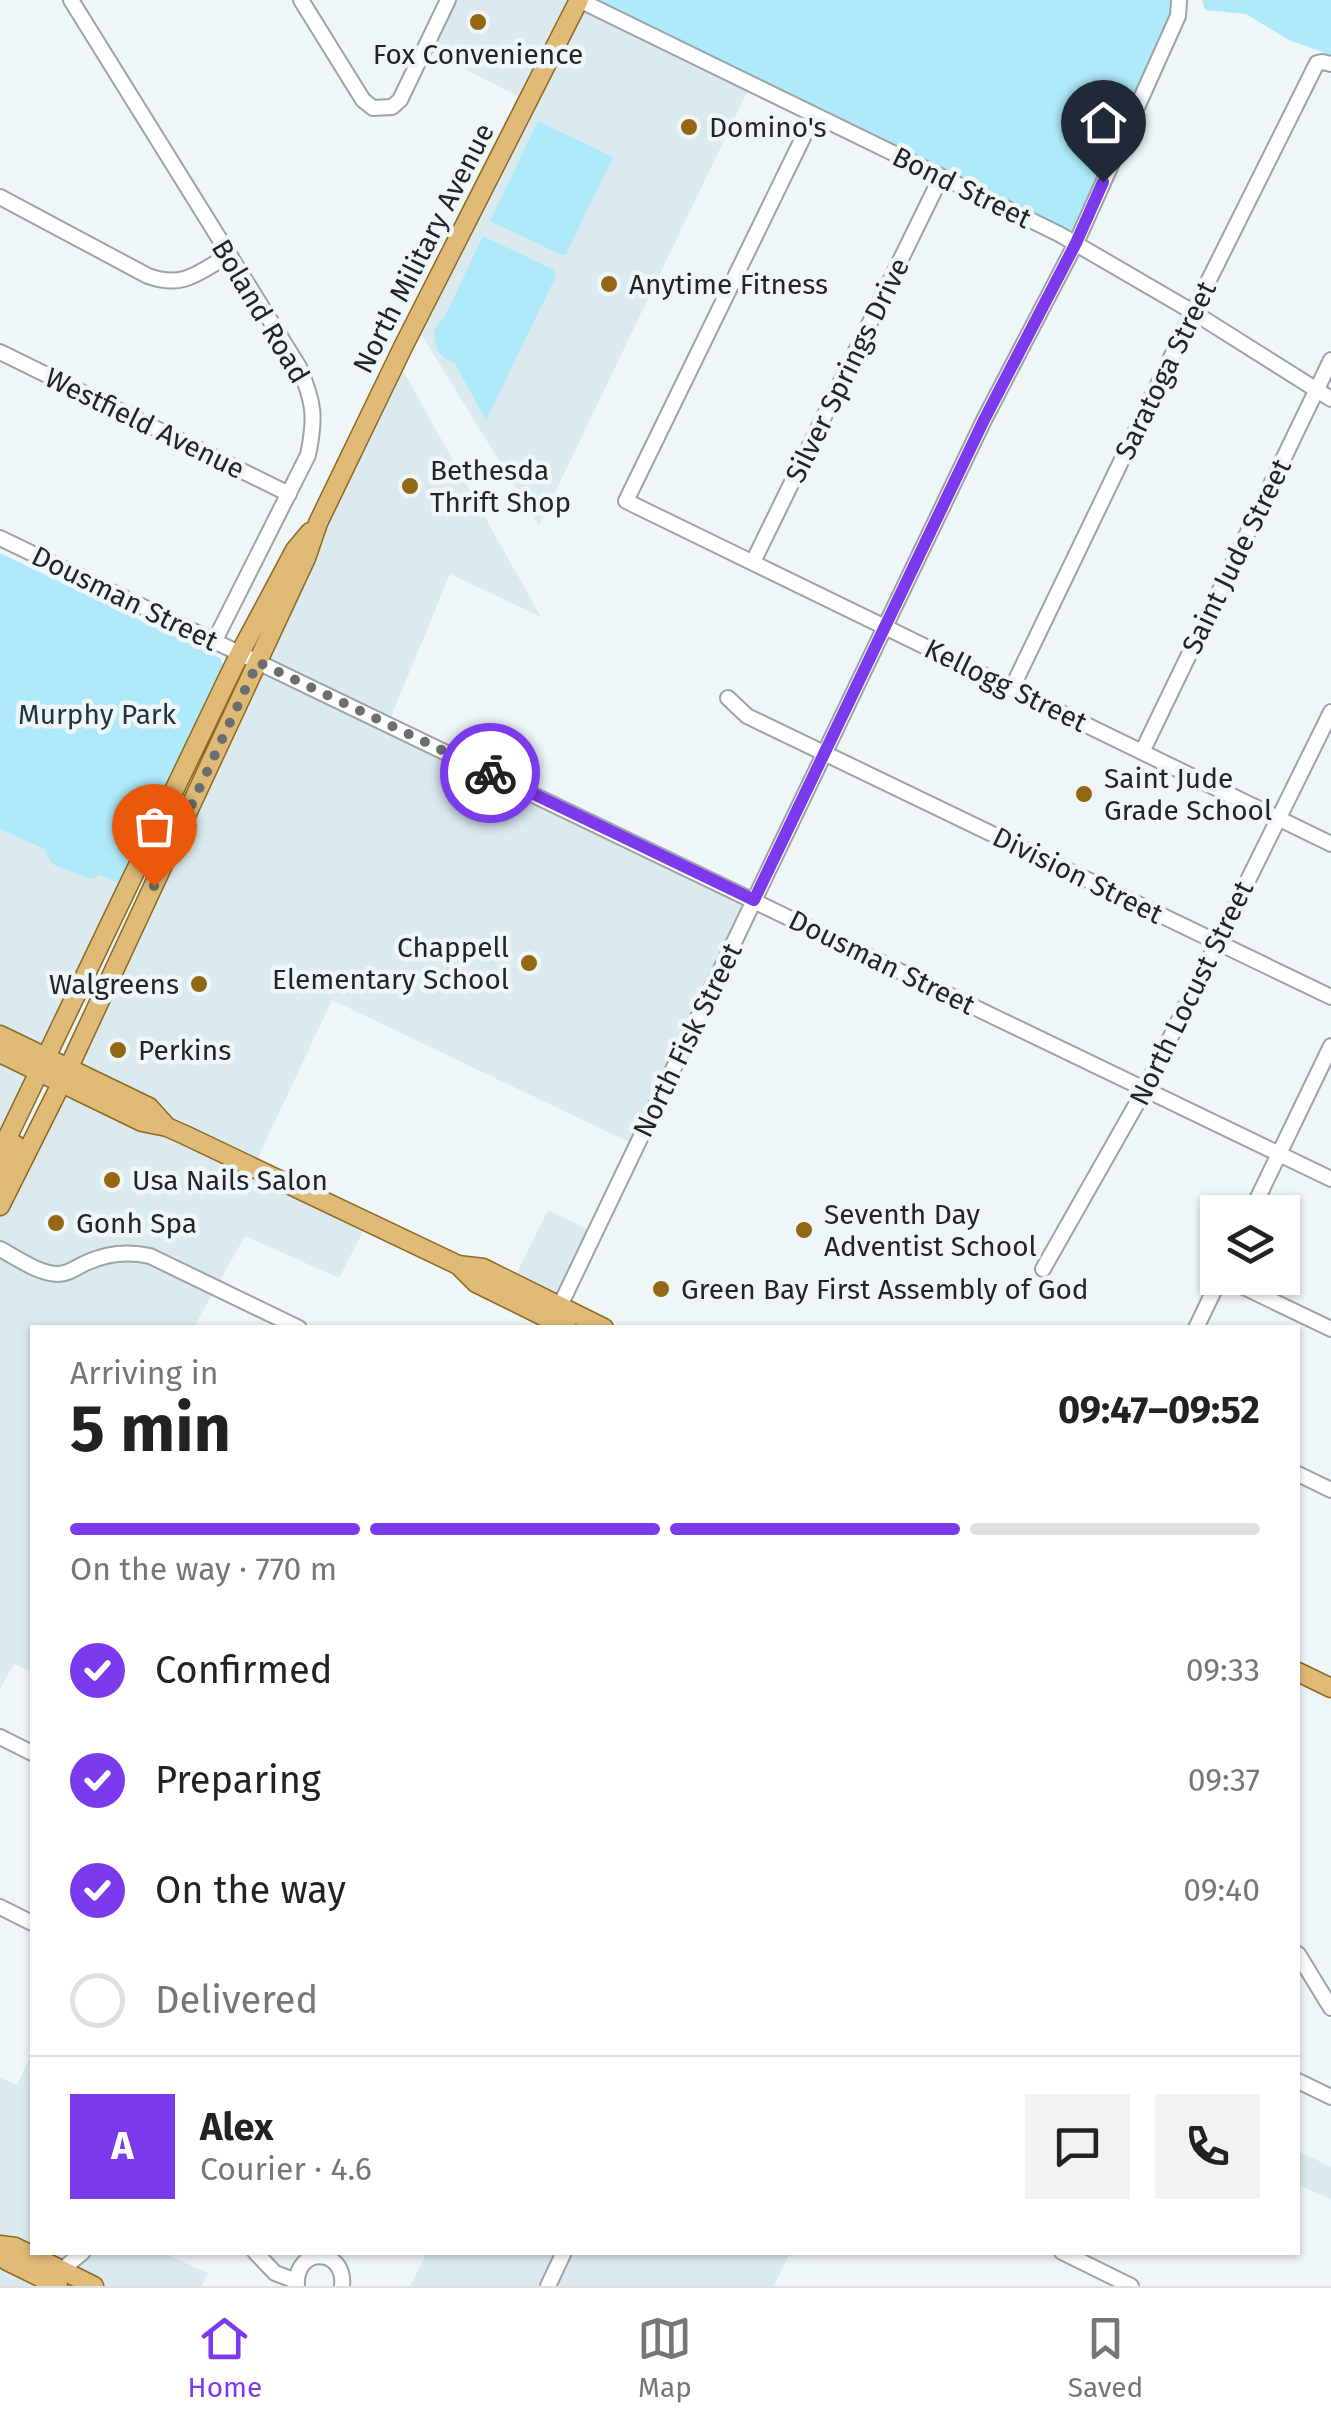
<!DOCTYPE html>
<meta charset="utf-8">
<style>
body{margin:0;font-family:"Fira Sans",sans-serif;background:#f2f2f2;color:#222;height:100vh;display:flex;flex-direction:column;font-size:38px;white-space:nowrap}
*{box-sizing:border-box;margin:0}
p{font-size:32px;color:#767676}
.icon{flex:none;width:55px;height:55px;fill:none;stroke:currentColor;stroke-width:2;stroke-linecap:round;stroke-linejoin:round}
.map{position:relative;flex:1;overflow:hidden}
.sheet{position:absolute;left:30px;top:1325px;width:1270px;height:930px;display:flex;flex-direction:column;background:#fff;border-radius:0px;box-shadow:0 2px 8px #0004}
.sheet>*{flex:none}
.controls{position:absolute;left:1200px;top:1195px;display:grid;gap:20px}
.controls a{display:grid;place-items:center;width:100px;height:100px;border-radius:0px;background:#fff;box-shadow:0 2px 8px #0004;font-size:50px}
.pin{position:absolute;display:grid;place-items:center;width:85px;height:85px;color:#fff;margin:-102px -42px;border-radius:50% 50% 50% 0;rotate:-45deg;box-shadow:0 0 10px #0007}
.pin .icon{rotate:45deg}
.courier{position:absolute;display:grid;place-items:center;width:100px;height:100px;margin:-50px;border:8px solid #7c3aed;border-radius:50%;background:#fff;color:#222;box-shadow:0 2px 12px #0007}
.summary em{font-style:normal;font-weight:700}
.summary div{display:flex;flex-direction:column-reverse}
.summary{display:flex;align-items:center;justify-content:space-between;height:170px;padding:0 40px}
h1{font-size:65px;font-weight:700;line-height:75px}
.bar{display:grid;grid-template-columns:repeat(4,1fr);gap:15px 10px;align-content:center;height:120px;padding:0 40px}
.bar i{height:12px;border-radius:8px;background:#e0e0e0}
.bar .selected{background:#7c3aed}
.bar p{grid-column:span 4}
.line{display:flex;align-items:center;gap:25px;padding:0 40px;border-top:2px solid #e0e0e0}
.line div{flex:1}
.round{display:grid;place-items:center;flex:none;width:105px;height:105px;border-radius:0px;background:#f2f2f2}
ol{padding:0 40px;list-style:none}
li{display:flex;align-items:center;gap:30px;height:110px}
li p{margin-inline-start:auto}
li .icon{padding:10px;border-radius:50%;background:#7c3aed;color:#fff;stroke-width:4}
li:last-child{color:#767676}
li i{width:55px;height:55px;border:5px solid #e0e0e0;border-radius:50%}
.menu{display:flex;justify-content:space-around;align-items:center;height:140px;border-top:2px solid #e0e0e0;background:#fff;font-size:28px;color:#767676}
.menu a{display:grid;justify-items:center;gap:5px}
.menu .selected{color:#7c3aed}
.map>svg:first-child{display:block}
</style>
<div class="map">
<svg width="1331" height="2286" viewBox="0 0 1331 2286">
<rect width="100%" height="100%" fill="#eff6f8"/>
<path fill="#daeaee" d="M448 0H579L751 84 539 526 415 324 527 101 425 49Z
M397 360 541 617 450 574 388 724 754 900 637 1146 332 1000 254 1166 368 1222 339 1278 245 1236 194 1327 32 1328V1672L14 1664 0 1689V1206Z
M0 829 122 885 0 1129Z
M548 1210 595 1233 560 1306 512 1283Z
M32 2054V2252L163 2253 208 2273 202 2286H0V2078L17 2085Z
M1298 2151 1331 2167V2199L1298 2185Z
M427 2253H790L774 2286H410Z"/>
<path fill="#afeafb" d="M579 0H1187L1076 243Z
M1202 0H1331V64L1327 62 1323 52 1289 40 1246 14 1205 10Z
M538 121 613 157 566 254 562 255 490 221Z
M483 236 554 270 556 276 486 420 454 362C437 358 435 345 434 329L444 318Z
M0 553 220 658 225 670 122 885 100 875 91 879 54 865 46 854V850L0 829Z"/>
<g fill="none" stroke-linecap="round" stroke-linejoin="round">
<defs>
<path id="minor" d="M71 0 299 367C314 402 316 417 308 455L215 640
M301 0 363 100 373 108 392 107 400 100 448 0
M579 0 1059 234 1193 312 1331 399
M814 115 626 501 1331 844
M0 197 148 276C184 289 199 272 229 255
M0 352 289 494
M0 538 1331 1179
M753 562 941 177
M1012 688 1193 312 1317 63 1322 62 1331 64
M728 698 747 716 1331 997
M1142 752 1331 360
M1251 1212 1331 1046
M0 1249C17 1258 39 1274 58 1274 69 1274 78 1266 88 1262 108 1253 128 1251 150 1256L299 1328
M1043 1269 1145 1089 1331 712
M1225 1278 1331 1329
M556 1314 984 420 1076 243 1178 16 1179 1
M1196 1328 1220 1278
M1298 1474 1331 1490
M0 1737 32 1753
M0 1907 32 1923
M1298 1954 1331 2008
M1298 2081 1331 2097
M255 2252 275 2273 296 2281
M1062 2252 1131 2286
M57 2274 83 2252
M297 2286C294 2246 346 2247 342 2286
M548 2286 564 2252"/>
<path id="major" d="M0 1035 149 1107 167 1127
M0 1053 142 1122 167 1127 185 1135 458 1265 483 1268 604 1328
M0 1153 240 653 295 550 310 532
M0 1178 16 1145
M0 1206 62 1082 306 558 318 523 403 347 579 0
M458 1265 476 1283 567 1328
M1298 1672 1331 1688
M0 2245 15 2247 94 2286
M0 2254 7 2261 58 2286"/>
</defs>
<use href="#minor" stroke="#9ea4a6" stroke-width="18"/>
<use href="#major" stroke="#8f6920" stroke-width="21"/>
<use href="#minor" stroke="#fff" stroke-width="14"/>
<use href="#major" stroke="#dfbb77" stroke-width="18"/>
</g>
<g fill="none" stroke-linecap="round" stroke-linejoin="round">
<path stroke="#6a6e6f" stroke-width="10" stroke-dasharray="0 18" d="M154 886 258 662 490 773"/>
<path stroke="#7c3aed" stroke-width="12" d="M490 773 754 900 984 420 1076 243 1103 182"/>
</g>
<g fill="#936713" stroke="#eff6f8" stroke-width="4">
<circle cx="478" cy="22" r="10"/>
<circle cx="689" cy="127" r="10"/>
<circle cx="609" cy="284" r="10"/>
<circle cx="410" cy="486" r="10"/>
<circle cx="1084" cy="794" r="10"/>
<circle cx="529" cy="963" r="10"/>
<circle cx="199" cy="984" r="10"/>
<circle cx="118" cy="1050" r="10"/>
<circle cx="112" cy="1180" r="10"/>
<circle cx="56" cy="1223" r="10"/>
<circle cx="804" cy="1230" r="10"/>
<circle cx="661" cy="1289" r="10"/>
</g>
<g text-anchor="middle" stroke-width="9" stroke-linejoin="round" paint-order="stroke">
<g font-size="28" fill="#222425" stroke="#eff6f8" text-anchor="start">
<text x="478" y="64" text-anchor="middle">Fox Convenience</text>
<text x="709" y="137">Domino's</text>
<text x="629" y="294">Anytime Fitness</text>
<text x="430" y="480">Bethesda<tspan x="430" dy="32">Thrift Shop</tspan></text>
<text x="1104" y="788">Saint Jude<tspan x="1104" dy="32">Grade School</tspan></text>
<text x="509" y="957" text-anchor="end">Chappell<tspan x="509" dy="32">Elementary School</tspan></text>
<text x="179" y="994" text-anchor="end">Walgreens</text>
<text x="138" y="1060">Perkins</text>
<text x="132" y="1190">Usa Nails Salon</text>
<text x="824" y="1224">Seventh Day<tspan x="824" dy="32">Adventist School</tspan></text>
<text x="76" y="1233">Gonh Spa</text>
<text x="681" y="1299">Green Bay First Assembly of God</text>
</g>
<g font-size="28" fill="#222425" stroke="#eff6f8">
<text transform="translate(962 187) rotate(26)" y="10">Bond Street</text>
<text transform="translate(423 248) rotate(-63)" y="10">North Military Avenue</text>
<text transform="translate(261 311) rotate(59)" y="10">Boland Road</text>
<text transform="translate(847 370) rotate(-64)" y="10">Silver Springs Drive</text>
<text transform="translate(1165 370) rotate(-64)" y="10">Saratoga Street</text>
<text transform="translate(145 423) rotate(26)" y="10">Westfield Avenue</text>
<text transform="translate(1236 556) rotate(-64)" y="10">Saint Jude Street</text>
<text transform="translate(125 598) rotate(26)" y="10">Dousman Street</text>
<text transform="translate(1006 685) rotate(26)" y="10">Kellogg Street</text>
<text transform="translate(1078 875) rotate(26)" y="10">Division Street</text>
<text transform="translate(882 962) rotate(26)" y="10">Dousman Street</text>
<text transform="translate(1191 993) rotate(-64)" y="10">North Locust Street</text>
<text transform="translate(687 1040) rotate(-64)" y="10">North Fisk Street</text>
</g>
<g font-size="28" fill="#20363c" stroke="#eff6f8">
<text x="97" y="724">Murphy Park</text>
</g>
</g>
</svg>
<div class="controls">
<a><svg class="icon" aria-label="layers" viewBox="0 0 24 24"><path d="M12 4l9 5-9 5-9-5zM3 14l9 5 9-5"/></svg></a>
</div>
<div class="pin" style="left:154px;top:886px;background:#ea580c"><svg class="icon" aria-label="bag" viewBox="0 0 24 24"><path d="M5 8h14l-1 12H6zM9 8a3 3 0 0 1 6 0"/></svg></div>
<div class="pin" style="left:1103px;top:182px;background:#1f2937"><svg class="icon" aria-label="home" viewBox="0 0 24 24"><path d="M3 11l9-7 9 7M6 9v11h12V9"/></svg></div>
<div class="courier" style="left:490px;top:773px"><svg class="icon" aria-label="bike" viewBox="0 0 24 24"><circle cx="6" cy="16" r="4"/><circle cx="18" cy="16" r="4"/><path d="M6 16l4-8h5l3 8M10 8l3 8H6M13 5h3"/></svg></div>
<section class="sheet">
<div class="summary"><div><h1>5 min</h1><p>Arriving in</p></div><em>09:47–09:52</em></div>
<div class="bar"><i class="selected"></i><i class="selected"></i><i class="selected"></i><i></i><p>On the way · 770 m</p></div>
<ol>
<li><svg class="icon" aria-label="check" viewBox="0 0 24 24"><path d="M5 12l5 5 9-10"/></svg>Confirmed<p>09:33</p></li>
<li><svg class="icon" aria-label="check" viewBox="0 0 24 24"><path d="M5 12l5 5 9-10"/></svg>Preparing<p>09:37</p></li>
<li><svg class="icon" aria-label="check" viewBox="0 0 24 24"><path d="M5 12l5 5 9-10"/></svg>On the way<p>09:40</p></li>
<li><i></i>Delivered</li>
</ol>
<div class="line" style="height:180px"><b class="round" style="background:#7c3aed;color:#fff">A</b><div><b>Alex</b><p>Courier · 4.6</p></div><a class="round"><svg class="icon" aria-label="chat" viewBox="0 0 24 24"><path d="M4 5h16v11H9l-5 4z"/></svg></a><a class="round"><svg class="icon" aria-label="phone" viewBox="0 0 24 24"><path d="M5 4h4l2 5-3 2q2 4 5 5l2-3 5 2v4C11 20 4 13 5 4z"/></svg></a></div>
</section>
</div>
<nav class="menu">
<a class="selected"><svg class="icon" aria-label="home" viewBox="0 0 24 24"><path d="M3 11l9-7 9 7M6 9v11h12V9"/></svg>Home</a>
<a><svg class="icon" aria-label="map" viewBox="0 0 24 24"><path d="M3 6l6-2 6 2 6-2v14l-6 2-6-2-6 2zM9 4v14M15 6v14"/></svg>Map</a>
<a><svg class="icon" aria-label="saved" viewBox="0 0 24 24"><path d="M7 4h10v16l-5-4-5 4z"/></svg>Saved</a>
</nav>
